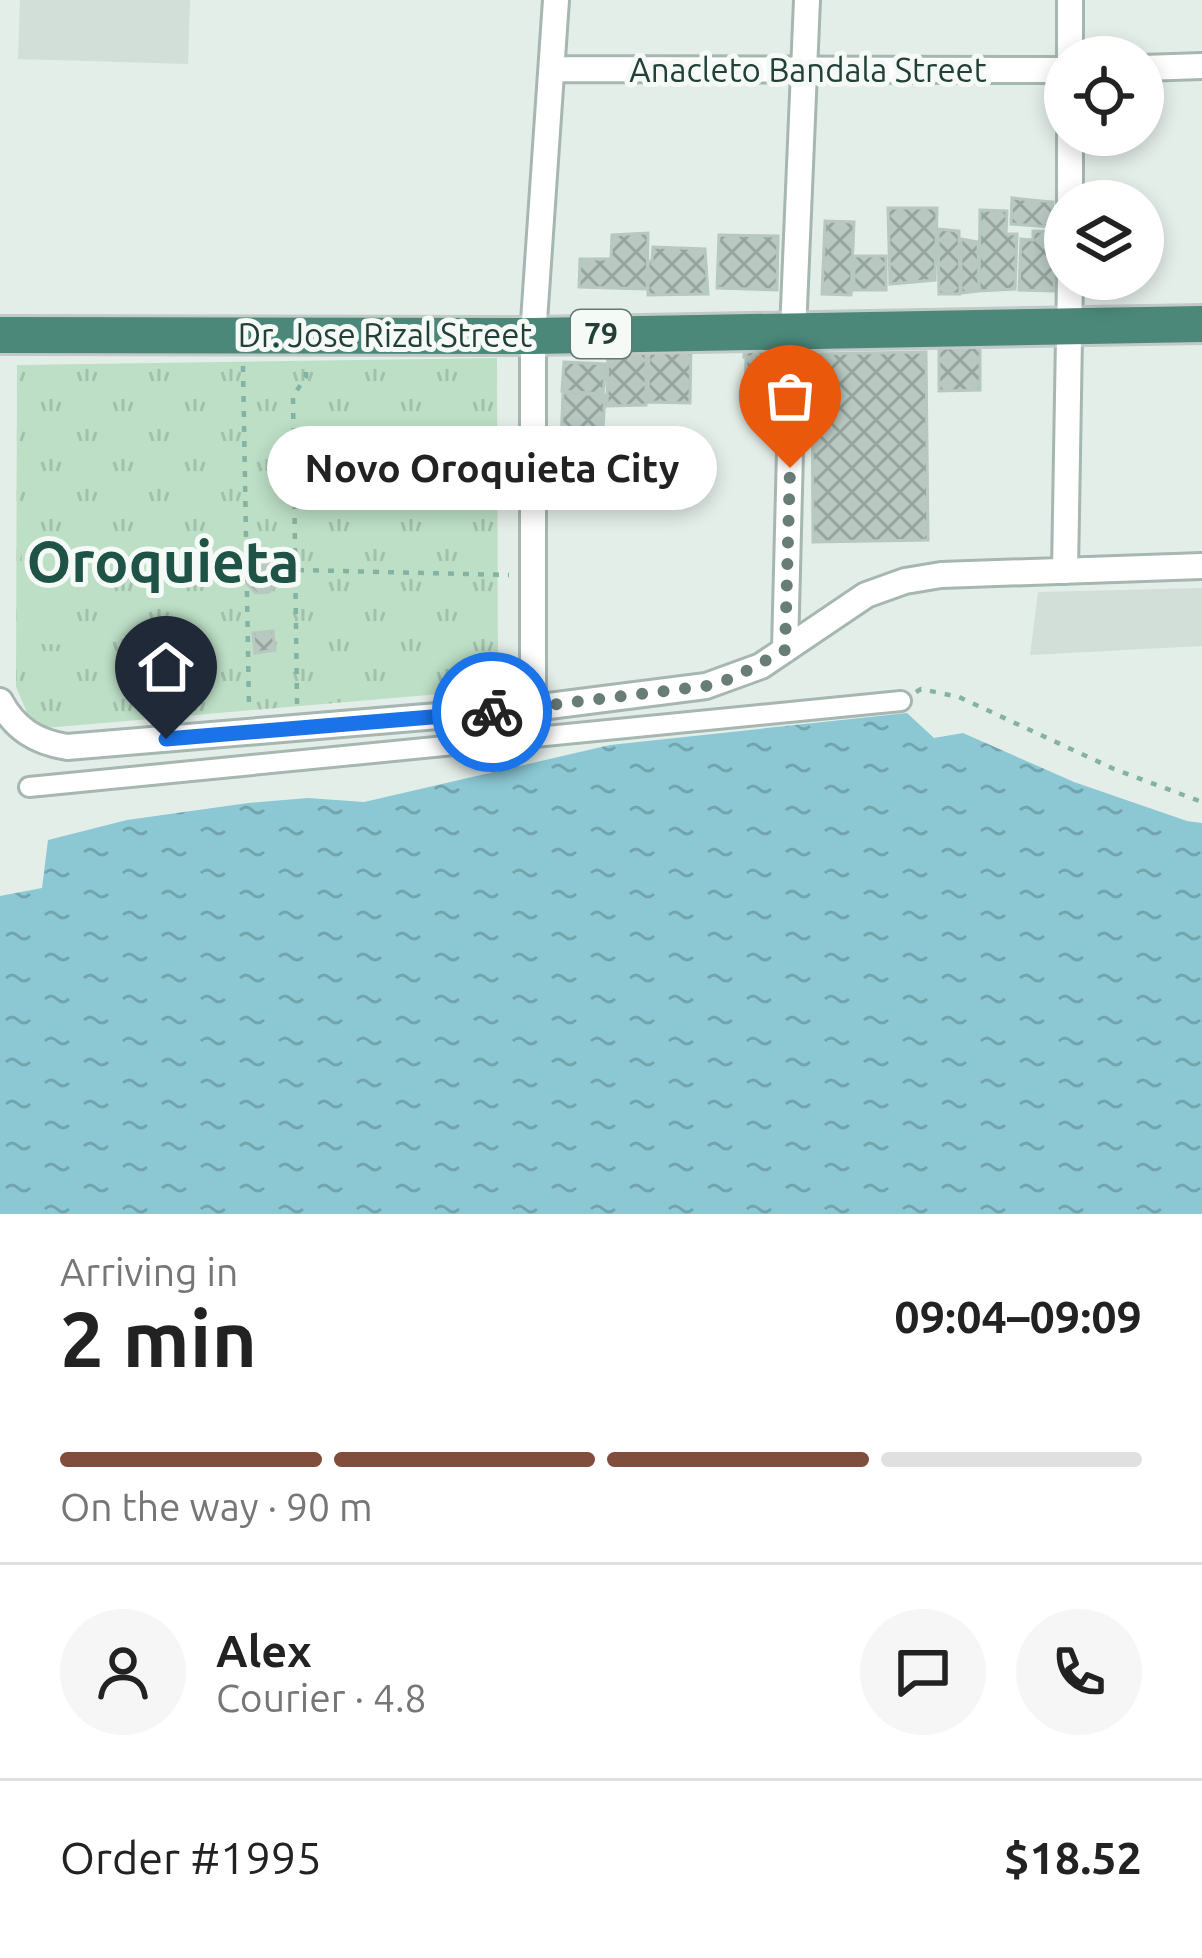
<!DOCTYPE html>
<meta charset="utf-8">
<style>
body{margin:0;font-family:Ubuntu,sans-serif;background:#f6f6f6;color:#222;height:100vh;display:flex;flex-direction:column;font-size:45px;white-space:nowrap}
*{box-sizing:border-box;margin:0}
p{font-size:39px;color:#767676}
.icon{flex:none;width:66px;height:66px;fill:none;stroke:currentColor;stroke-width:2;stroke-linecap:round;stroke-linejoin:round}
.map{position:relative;height:1214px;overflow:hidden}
.panel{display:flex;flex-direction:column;background:#fff;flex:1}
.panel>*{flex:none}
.controls{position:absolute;left:1044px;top:36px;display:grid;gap:24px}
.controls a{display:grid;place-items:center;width:120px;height:120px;border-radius:50%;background:#fff;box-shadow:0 6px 18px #0003;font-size:60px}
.pin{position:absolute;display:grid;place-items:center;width:102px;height:102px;color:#fff;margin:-123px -51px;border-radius:50% 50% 50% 0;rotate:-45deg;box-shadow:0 0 12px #0007}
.pin .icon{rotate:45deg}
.courier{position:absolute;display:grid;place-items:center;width:120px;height:120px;margin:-60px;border:9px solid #1a73e8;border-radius:50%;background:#fff;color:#222;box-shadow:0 3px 15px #0007}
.bubble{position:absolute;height:84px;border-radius:42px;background:#fff;box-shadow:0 6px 18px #0003;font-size:39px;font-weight:700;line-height:84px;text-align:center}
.overview em{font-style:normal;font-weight:700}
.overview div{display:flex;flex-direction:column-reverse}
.overview{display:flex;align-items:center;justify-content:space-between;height:204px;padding:0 60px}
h1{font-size:78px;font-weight:700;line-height:90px}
.bar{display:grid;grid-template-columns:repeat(4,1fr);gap:18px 12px;align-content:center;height:144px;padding:0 60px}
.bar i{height:15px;border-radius:9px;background:#e0e0e0}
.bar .on{background:#814d3c}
.bar p{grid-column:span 4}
.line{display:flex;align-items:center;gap:30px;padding:0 60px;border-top:3px solid #e0e0e0}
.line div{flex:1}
.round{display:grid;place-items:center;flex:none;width:126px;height:126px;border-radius:63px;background:#f6f6f6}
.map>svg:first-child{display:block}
</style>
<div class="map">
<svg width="1202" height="1214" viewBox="0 0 1202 1214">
<defs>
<pattern id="park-tufts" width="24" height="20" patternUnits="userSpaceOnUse" patternTransform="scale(3)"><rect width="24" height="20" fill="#bddfc6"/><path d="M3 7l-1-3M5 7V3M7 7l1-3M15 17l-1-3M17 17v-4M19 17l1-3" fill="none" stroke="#a2c0ab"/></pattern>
<pattern id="water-ripples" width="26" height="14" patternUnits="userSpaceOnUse" patternTransform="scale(3)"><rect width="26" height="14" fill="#8bc8d4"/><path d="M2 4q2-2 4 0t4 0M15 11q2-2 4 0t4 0" fill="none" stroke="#71a4ad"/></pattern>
<pattern id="building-cross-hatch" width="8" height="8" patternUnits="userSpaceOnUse" patternTransform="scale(3)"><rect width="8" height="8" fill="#b9c9c2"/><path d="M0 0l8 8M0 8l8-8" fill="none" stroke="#96a59f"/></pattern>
</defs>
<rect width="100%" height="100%" fill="#e4eee9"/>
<path fill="#d2ded8" d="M20 0H190L188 64 18 59Z
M1202 588V646L1030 655 1038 592Z"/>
<path fill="url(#park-tufts)" d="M497 358 498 689 34 729 16 687 17 365Z"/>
<path fill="#bddfc6" d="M22 550 73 552 69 645 18 643Z"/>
<path fill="url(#water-ripples)" d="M907 713 934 738 963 733 1074 782 1187 821 1202 823V1214H0V896L42 888 48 840 127 820 248 803 308 798 364 802 610 745Z"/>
<path fill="url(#building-cross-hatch)" stroke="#b6c8c0" stroke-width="3" d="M1012 198 1053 202 1051 227 1011 224Z
M888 208H937L935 280 890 284Z
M980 210 1007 211 1006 234H1017L1015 289 979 291Z
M825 221 854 222 851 295 822 294Z
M938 229 959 231 960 294H939Z
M1033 231 1056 232 1054 291 1019 290 1021 239 1033 240Z
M648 233 647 289 579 287 580 259H611L612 235Z
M719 235 778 236 777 290 717 288Z
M961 239 978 242 979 291 961 293Z
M653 247 705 249 708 294 648 295V263L652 260Z
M854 256H886V290H854Z
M745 341H784V357H744Z
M649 342 691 343 690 403 648 402Z
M608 344 646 346V405L607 406Z
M980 344V390L939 391V345Z
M926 352 928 540 813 542 812 354Z
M746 360 787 361 786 408 745 407Z
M564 362 606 364 603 394 562 391Z
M563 393 605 395 602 445 561 443Z
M560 445 602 446 600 491 557 489Z
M271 553 280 564 279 580 269 592 256 593 247 584V567L256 555Z
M273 631 275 650 255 653 253 633Z"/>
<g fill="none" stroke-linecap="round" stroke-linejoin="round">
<defs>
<path id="pedestrian" d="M29 787 901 701"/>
<path id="minor" d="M1070 57V0
M1143 68 1202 66
M552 69 1065 70
M1070 201V135
M1065 571 1070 279
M785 650 793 331 807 0
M0 701C15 729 36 742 67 747L533 708 706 686 761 666 866 595 905 581 941 575 1202 566
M533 708V336L556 0"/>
<path id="trunk" d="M0 335 533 336 1202 324"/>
</defs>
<use href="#pedestrian" stroke="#a6b6b0" stroke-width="24"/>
<use href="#minor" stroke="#a6b6b0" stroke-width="30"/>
<use href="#trunk" stroke="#c1cac7" stroke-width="42"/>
<path stroke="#84b2a3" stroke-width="4.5" stroke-dasharray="6 9" stroke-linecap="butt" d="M243 366 249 708
M297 481 508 476
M298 570 509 575
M916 692 921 689 959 697 1114 769 1202 802
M297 704 293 396 306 377V365"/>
<use href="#pedestrian" stroke="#fff" stroke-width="18"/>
<use href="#minor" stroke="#fff" stroke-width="24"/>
<use href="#trunk" stroke="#4b887a" stroke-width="36"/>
</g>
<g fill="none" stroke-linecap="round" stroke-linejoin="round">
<path stroke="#677d76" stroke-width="12" stroke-dasharray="0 21.6" d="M492 712 706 686 733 678 785 650 790 468"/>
<path stroke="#1a73e8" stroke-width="15" d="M166 739 492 712"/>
</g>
<g text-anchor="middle" stroke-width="10" stroke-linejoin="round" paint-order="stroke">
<rect fill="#f5faf7" stroke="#627871" stroke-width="3" x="571" y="310" width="60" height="48" rx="9"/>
<g font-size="30" font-weight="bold" fill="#234038">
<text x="601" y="344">79</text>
</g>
<g font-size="33" fill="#234038" stroke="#f5faf7">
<text x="808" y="82">Anacleto Bandala Street</text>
<text x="385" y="347">Dr. Jose Rizal Street</text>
</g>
<g font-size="57" font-weight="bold" fill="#1e5346" stroke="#f5faf7">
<text x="163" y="582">Oroquieta</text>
</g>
</g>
</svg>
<div class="controls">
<a><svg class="icon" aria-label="locate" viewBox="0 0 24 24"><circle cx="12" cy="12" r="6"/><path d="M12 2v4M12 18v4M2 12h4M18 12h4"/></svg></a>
<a><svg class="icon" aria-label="layers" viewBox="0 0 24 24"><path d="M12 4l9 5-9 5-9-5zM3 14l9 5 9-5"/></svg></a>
</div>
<div class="pin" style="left:790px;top:468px;background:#ea580c"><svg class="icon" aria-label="bag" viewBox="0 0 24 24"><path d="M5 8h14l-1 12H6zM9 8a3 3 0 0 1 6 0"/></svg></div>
<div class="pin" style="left:166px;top:739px;background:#1f2937"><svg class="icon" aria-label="home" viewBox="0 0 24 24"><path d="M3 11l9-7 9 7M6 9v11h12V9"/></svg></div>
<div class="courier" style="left:492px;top:712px"><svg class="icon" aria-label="bike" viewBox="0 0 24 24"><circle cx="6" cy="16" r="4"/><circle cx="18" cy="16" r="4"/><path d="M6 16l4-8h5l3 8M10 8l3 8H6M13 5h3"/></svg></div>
<div class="bubble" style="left:267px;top:426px;width:450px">Novo Oroquieta City</div>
</div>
<section class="panel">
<div class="overview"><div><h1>2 min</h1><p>Arriving in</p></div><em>09:04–09:09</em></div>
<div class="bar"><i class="on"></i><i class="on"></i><i class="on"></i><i></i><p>On the way · 90 m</p></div>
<div class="line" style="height:216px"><a class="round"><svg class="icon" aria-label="person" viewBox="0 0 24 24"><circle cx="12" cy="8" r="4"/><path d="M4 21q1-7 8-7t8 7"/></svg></a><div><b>Alex</b><p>Courier · 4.8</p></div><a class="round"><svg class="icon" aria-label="chat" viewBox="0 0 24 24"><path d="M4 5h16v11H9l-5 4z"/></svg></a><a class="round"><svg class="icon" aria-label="phone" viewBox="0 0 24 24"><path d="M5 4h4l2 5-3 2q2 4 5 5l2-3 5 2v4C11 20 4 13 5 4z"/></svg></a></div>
<div class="line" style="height:156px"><div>Order #1995</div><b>$18.52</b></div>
</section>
